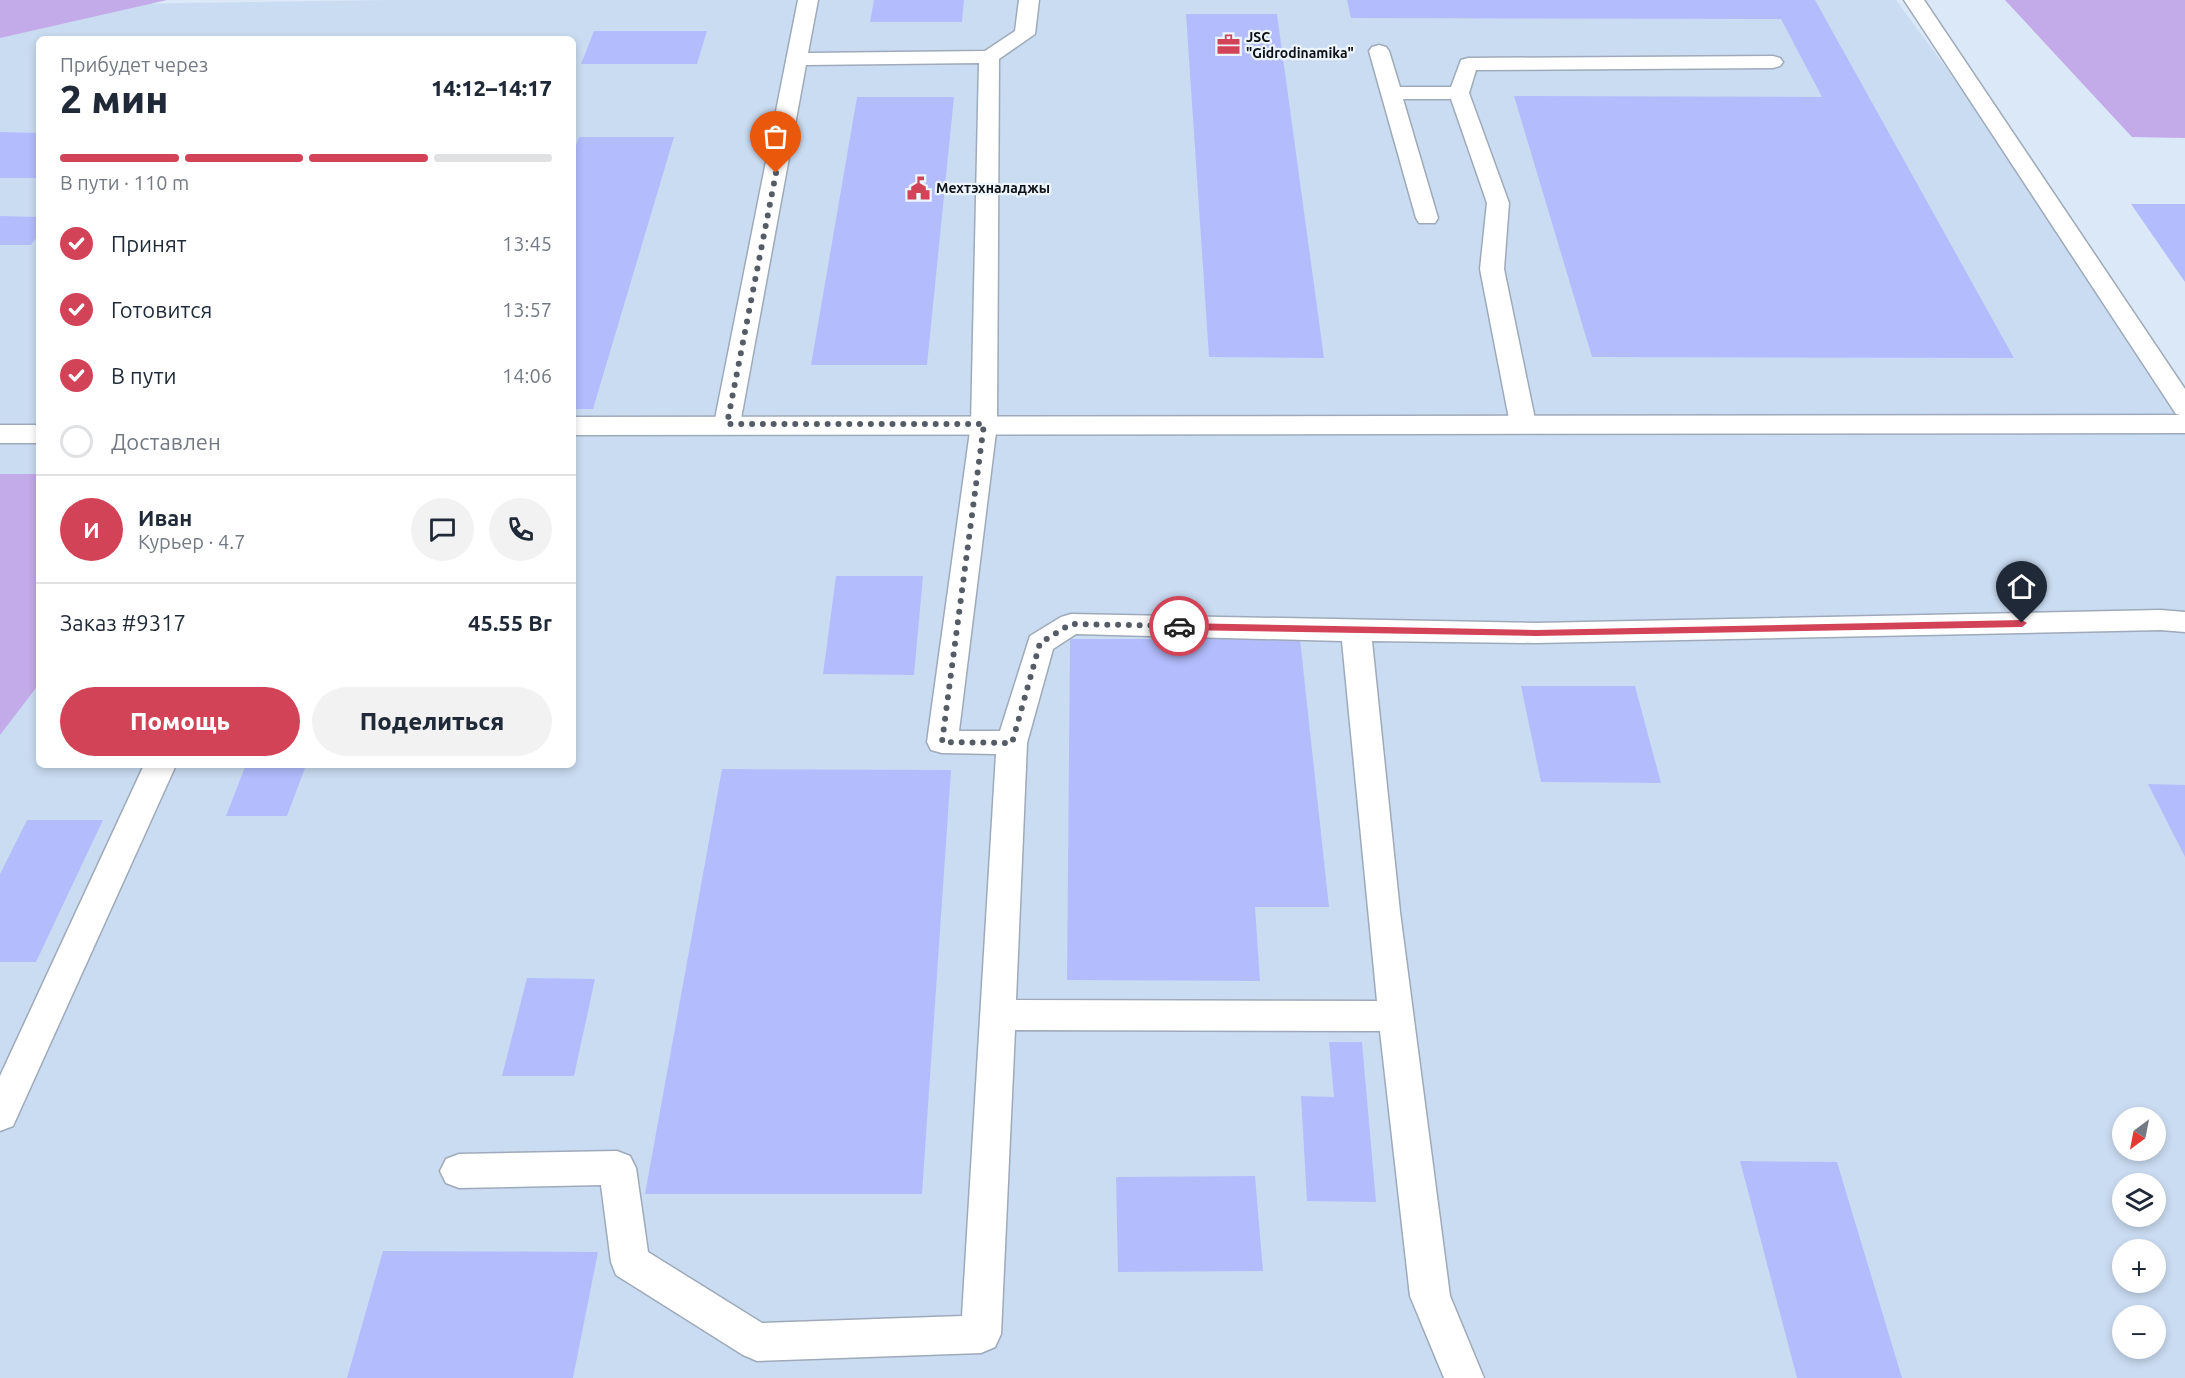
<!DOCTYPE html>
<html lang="ru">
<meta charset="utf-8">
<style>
body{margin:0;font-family:Ubuntu,sans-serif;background:#f2f2f3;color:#1f2937;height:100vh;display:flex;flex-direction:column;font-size:22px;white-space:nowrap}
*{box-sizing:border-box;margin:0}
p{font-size:20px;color:#747a83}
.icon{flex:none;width:33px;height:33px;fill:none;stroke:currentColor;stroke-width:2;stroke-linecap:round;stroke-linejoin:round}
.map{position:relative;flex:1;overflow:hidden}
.drawer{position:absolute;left:36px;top:36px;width:540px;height:732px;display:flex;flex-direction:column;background:#fff;border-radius:9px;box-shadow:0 3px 9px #0003}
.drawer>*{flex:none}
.needle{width:39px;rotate:212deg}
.controls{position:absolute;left:2112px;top:1107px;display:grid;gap:12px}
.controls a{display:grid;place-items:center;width:54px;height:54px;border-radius:50%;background:#fff;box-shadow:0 3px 9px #0003;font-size:30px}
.pin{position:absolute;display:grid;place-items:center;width:51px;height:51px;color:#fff;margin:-62px -26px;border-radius:50% 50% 50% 0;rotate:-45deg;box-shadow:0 0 6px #0007}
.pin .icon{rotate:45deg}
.courier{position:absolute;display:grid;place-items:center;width:60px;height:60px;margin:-30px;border:4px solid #d34358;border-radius:50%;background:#fff;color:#222;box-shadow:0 2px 8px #0007}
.headline em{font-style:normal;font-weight:800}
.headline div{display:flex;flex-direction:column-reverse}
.headline{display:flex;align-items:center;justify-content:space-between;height:102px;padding:0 24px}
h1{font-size:39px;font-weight:800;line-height:45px}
.bar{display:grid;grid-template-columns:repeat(4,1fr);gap:9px 6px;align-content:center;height:72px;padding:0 24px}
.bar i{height:8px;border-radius:4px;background:#e0e1e3}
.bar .selected{background:#d34358}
.bar p{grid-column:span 4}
.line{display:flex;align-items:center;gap:15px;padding:0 24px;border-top:2px solid #e0e1e3}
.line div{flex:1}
.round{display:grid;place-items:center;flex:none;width:63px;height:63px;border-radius:32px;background:#f2f2f3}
ol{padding:0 24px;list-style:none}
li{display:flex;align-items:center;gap:18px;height:66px}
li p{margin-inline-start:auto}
li .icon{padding:6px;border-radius:50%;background:#d34358;color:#fff;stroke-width:4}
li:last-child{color:#747a83}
li i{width:33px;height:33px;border:3px solid #e0e1e3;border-radius:50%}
.button{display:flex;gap:12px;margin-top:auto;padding:12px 24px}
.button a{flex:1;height:69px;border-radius:36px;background:#d34358;color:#fff;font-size:24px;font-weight:800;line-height:69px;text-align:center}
.button a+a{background:#f2f2f3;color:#1f2937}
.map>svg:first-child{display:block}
</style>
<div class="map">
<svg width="2185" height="1378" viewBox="0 0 2185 1378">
<rect width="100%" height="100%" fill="#dbe8f8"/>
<path fill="#cadcf2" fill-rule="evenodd" d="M391 0H1896L2185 392V1378H0V6ZM39 39H573V765H39ZM2122 1118H2156V1150H2122ZM2122 1184H2156V1216H2122ZM2122 1250H2156V1282H2122ZM2122 1316H2156V1348H2122Z"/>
<path fill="#c3aae8" d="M0 0H167L0 38Z
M2005 0H2185V138L2132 137Z
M0 474H39V684L0 735Z"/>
<path fill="#b3bdfd" d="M874 0H964L962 22H870Z
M1347 0H1815L2014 358 1592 357 1514 96 1822 97 1781 19 1351 18Z
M1186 14H1277L1324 358 1209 357Z
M594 31H707L697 64H581Z
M857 97H954L927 365H811Z
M0 132 39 133V178H0Z
M579 137H674L593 409H573V154Z
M2131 204H2185V282Z
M0 216 39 217V234L31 245H0Z
M836 576H923L914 675 823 674Z
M1070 639H1300L1329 907H1255L1260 981 1067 980Z
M1521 686H1635L1661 783 1541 782Z
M245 767 305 768 287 816H226Z
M722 769 951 770 922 1194H645Z
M2148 784 2185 785V857Z
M27 820H103L36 962H0V874Z
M527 978 595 979 574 1076H502Z
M1329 1042H1362L1376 1202 1307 1201 1301 1096 1334 1097Z
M1740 1161 1837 1162 1902 1378H1797Z
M1255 1176 1263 1271 1118 1272 1116 1177Z
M383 1251 598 1252 573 1378H347Z"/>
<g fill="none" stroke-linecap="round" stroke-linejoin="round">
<defs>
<path id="service" d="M798 0H818L808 53 985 51 1015 31 1019 0H1039L1035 34 999 59 997 424 959 731H1000L1030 636 1061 617 1071 614 1536 623 2161 610 2185 612V632L2161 630 1536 643 1372 641 1400 912 1450 1296 1484 1378H1444L1410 1296 1380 1031 1015 1030 1001 1334 995 1347 981 1353 757 1361 743 1355 616 1275 611 1262 601 1185 459 1188 446 1183 440 1171 446 1159 459 1154 617 1151 630 1156 636 1168 648 1252 762 1323 962 1316 996 754 942 753 931 750 927 742 971 424 979 63 806 65 740 424 736 430 727 432 718 430 714 424ZM1076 634 1342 641 1377 1001 1016 1000 1027 743 1053 649Z
M1904 0H1924L2185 389V416L2176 414Z
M1379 45 1386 47 1389 51 1400 87H1451L1461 60 1468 58 1773 56 1780 58 1783 62 1780 66 1773 68 1476 70 1469 93 1509 203 1504 269 1536 424 1532 430 1523 432 1514 430 1510 424 1480 269 1487 203 1451 99H1403L1438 218 1435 223H1419L1416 218 1369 51 1372 47Z
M144 765H176L13 1126 0 1131V1076Z"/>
<path id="minor" d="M2185 415V433L573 435V417Z
M0 425H39V443H0Z"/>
</defs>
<use href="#service" stroke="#9eaab9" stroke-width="3"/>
<use href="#minor" stroke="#9eaab9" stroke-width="3"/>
<use href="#service" fill="#fff" fill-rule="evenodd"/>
<use href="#minor" fill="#fff" fill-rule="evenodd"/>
</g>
<path fill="#d34358" d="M2022 620 2027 623 2022 627 1536 636 1179 630 1175 626 1179 623 1536 630Z"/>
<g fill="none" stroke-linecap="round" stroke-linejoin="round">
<path stroke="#555c65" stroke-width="6" stroke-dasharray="0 10.8" d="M776 173 727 424H984L942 742 1012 743 1040 643 1071 624 1179 626"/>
</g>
<defs>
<symbol id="office-bare" viewBox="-9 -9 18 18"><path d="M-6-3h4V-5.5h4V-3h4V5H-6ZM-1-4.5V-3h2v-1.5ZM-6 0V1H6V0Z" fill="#d34358" stroke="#edf5fe" stroke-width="2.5" paint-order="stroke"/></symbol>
<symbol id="civic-bare" viewBox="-9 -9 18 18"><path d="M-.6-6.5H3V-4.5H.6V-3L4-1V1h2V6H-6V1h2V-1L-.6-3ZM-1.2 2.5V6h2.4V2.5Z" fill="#d34358" stroke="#edf5fe" stroke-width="2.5" paint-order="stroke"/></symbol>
</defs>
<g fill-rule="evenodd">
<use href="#office-bare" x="1212" y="28" width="33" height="33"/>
<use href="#civic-bare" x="902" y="172" width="33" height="33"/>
</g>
<g text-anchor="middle" stroke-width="4.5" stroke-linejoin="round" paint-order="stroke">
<g font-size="14" font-weight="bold" fill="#0d1116" stroke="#edf5fe" text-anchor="start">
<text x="1246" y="42">JSC<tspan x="1246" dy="16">"Gidrodinamika"</tspan></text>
<text x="936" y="193">Мехтэхналаджы</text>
</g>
</g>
</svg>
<div class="controls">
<a><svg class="needle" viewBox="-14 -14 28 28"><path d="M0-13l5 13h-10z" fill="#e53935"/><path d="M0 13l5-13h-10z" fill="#747a83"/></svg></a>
<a><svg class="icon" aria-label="layers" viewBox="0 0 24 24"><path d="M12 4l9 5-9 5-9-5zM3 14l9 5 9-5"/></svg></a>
<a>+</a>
<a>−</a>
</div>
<div class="pin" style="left:776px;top:173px;background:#ea580c"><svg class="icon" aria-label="bag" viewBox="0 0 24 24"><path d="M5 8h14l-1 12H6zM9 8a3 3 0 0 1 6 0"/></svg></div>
<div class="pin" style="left:2022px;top:623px;background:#1f2937"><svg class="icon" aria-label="home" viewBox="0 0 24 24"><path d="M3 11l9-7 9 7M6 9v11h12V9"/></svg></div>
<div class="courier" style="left:1179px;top:626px"><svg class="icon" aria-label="car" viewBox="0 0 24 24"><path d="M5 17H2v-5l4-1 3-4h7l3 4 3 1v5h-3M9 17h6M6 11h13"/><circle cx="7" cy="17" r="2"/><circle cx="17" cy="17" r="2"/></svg></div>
<section class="drawer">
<div class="headline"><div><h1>2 мин</h1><p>Прибудет через</p></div><em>14:12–14:17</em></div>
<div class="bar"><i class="selected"></i><i class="selected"></i><i class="selected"></i><i></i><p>В пути · 110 m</p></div>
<ol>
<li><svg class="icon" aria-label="check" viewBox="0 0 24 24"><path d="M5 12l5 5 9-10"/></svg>Принят<p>13:45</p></li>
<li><svg class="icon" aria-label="check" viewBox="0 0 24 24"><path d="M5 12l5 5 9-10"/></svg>Готовится<p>13:57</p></li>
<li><svg class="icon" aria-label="check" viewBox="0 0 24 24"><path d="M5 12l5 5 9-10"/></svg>В пути<p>14:06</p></li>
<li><i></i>Доставлен</li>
</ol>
<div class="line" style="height:108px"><b class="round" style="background:#d34358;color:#fff">И</b><div><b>Иван</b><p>Курьер · 4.7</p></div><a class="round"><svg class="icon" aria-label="chat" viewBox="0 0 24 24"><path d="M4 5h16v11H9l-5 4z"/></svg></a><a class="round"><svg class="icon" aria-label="phone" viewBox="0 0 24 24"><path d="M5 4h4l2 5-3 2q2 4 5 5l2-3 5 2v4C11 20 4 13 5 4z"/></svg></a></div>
<div class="line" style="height:78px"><div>Заказ #9317</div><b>45.55 Br</b></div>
<div class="button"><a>Помощь</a><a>Поделиться</a></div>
</section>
</div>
